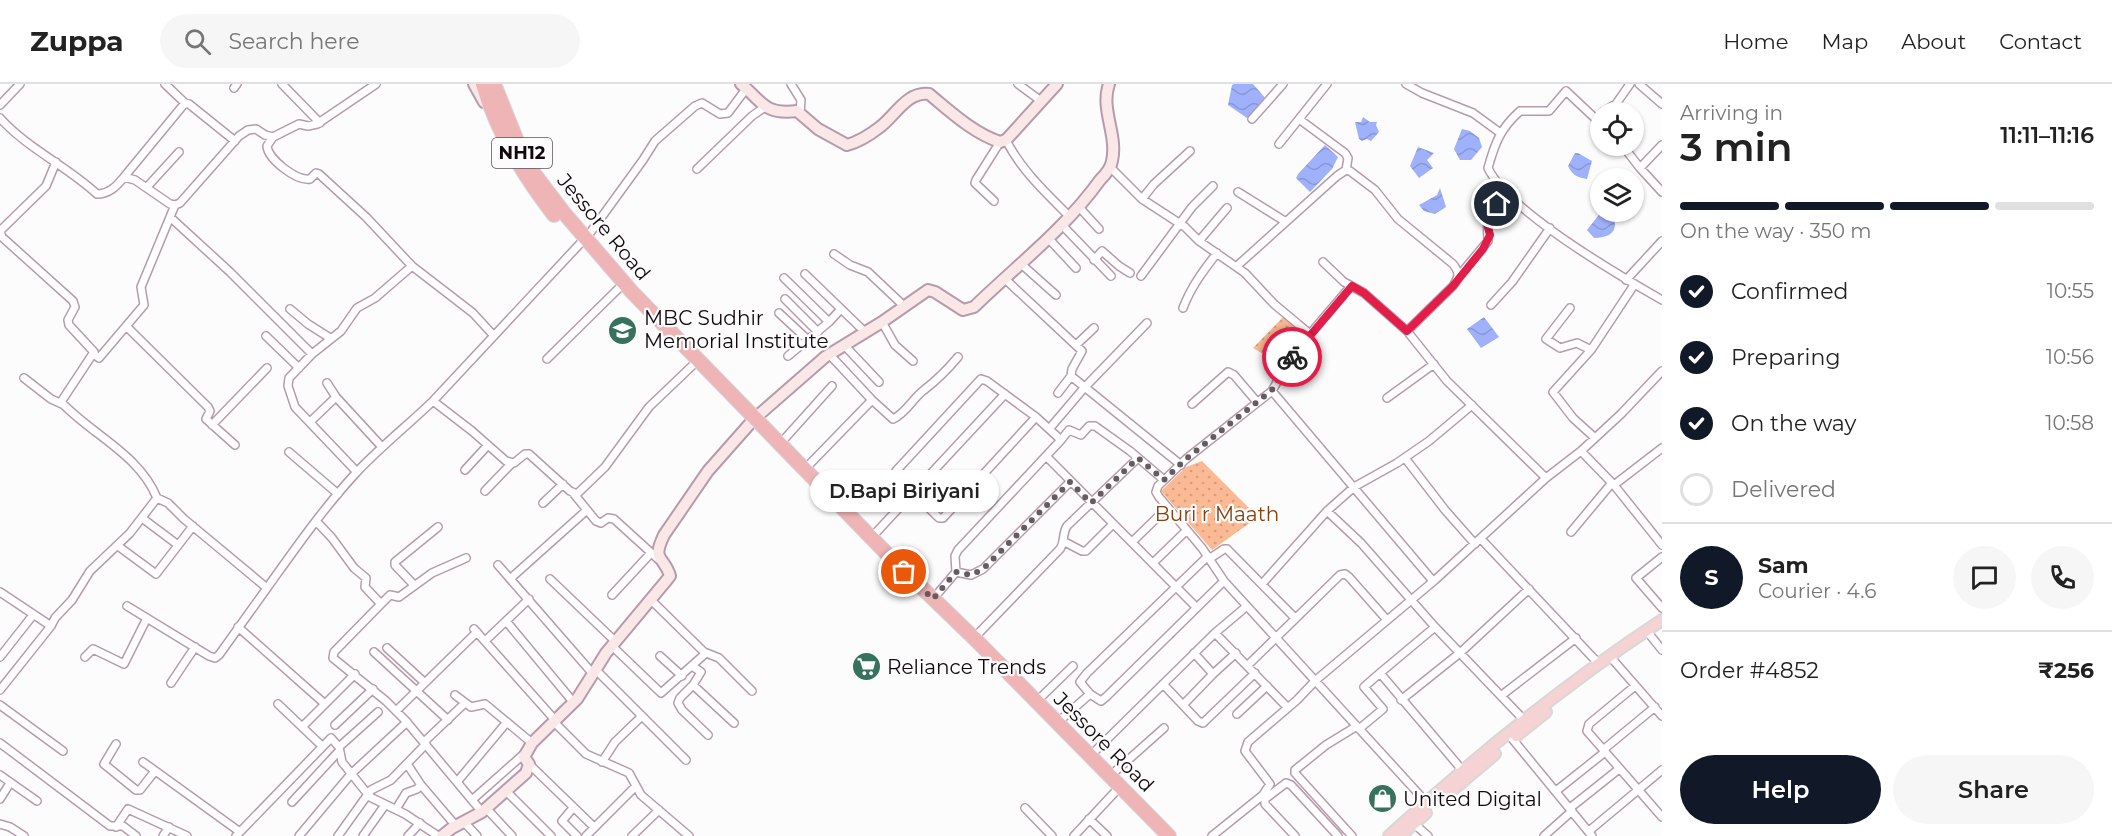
<!DOCTYPE html>
<meta charset="utf-8">
<style>
body{margin:0;font-family:Montserrat,sans-serif;background:#f6f6f6;color:#222;height:100vh;display:flex;flex-direction:column;font-size:22px;white-space:nowrap}
*{box-sizing:border-box;margin:0}
p{font-size:20px;color:#767676}
.icon{flex:none;width:33px;height:33px;fill:none;stroke:currentColor;stroke-width:2;stroke-linecap:round;stroke-linejoin:round}
.map{position:relative;flex:1;overflow:hidden}
.drawer{display:flex;flex-direction:column;background:#fff;width:450px}
.drawer>*{flex:none}
.buttons{position:absolute;left:1590px;top:18px;display:grid;gap:12px}
.buttons a{display:grid;place-items:center;width:54px;height:54px;border-radius:50%;background:#fff;box-shadow:0 2px 4px #0004;font-size:30px}
.pin{position:absolute;display:grid;place-items:center;width:51px;height:51px;color:#fff;margin:-26px;border:3px solid #fff;border-radius:50%;box-shadow:0 2px 6px #0007}
.courier{position:absolute;display:grid;place-items:center;width:60px;height:60px;margin:-30px;border:4px solid #e11d48;border-radius:50%;background:#fff;color:#222;box-shadow:0 2px 8px #0007}
.bubble{position:absolute;height:42px;border-radius:21px;background:#fff;box-shadow:0 2px 4px #0004;font-size:20px;font-weight:600;line-height:42px;text-align:center}
.summary em{font-style:normal;font-weight:600}
.summary div{display:flex;flex-direction:column-reverse}
.summary{display:flex;align-items:center;justify-content:space-between;height:102px;padding:0 18px}
h1{font-size:39px;font-weight:600;line-height:45px}
.bar{display:grid;grid-template-columns:repeat(4,1fr);gap:9px 6px;align-content:center;height:72px;padding:0 18px}
.bar i{height:8px;border-radius:4px;background:#e0e0e0}
.bar .current{background:#111827}
.bar p{grid-column:span 4}
.line{display:flex;align-items:center;gap:15px;padding:0 18px;border-top:2px solid #e0e0e0}
.line div{flex:1}
.round{display:grid;place-items:center;flex:none;width:63px;height:63px;border-radius:32px;background:#f6f6f6}
ol{padding:0 18px;list-style:none}
li{display:flex;align-items:center;gap:18px;height:66px}
li p{margin-inline-start:auto}
li .icon{padding:6px;border-radius:50%;background:#111827;color:#fff;stroke-width:4}
li:last-child{color:#767676}
li i{width:33px;height:33px;border:3px solid #e0e0e0;border-radius:50%}
.action{display:flex;gap:12px;margin-top:auto;padding:12px 18px}
.action a{flex:1;height:69px;border-radius:36px;background:#111827;color:#fff;font-size:24px;font-weight:600;line-height:69px;text-align:center}
.action a+a{background:#f6f6f6;color:#222}
header{display:flex;align-items:center;gap:36px;box-sizing:border-box;height:84px;padding:0 30px;background:#fff;border-bottom:2px solid #e0e0e0}
header strong{font-size:28px}
nav{display:flex;gap:33px;margin-inline-start:auto;font-size:21px}
.search{width:420px;height:54px;background:#f6f6f6;display:flex;align-items:center;gap:15px;box-sizing:border-box;padding:0 21px;border-radius:33px;color:#767676;font-size:22px}
main{display:flex;flex:1;min-height:0}
.map>svg:first-child{display:block}
</style>
<header>
<strong>Zuppa</strong>
<div class="search"><svg class="icon" aria-label="search" viewBox="0 0 24 24"><circle cx="10" cy="10" r="6"/><path d="M15 15l6 6"/></svg>Search here</div>
<nav><a>Home</a><a>Map</a><a>About</a><a>Contact</a></nav>
</header>
<main>
<div class="map">
<svg width="1662" height="752" viewBox="0 0 1662 752">
<defs>
<pattern id="park-dots" width="8" height="8" patternUnits="userSpaceOnUse" patternTransform="scale(1.5)"><rect width="8" height="8" fill="#fbba94"/><path d="M2 2h.1M6 6h.1" fill="none" stroke="#d69e7e" stroke-width="1.8" stroke-linecap="round"/></pattern>
<pattern id="water-waves" width="16" height="10" patternUnits="userSpaceOnUse" patternTransform="scale(1.5)"><rect width="16" height="10" fill="#9fb1fa"/><path d="M0 5q4-4 8 0t8 0" fill="none" stroke="#8897d5"/></pattern>
</defs>
<rect width="100%" height="100%" fill="#fcfcfc"/>
<path fill="url(#park-dots)" d="M1284 232 1304 249 1280 280 1253 264Z
M1202 377 1258 433 1212 466 1161 407 1186 383Z"/>
<path fill="url(#water-waves)" d="M1234 0H1253L1267 16 1247 34 1228 21 1232 1Z
M1363 33 1370 38H1377L1376 41 1379 48 1371 57 1367 55 1362 57 1359 55 1355 38H1361Z
M1462 45 1470 47 1479 54 1482 63 1471 76H1460L1454 65Z
M1325 61 1338 73 1332 85 1310 108 1296 94 1298 90Z
M1418 63 1434 69 1427 76 1433 84 1419 94 1410 82Z
M1575 69H1578L1592 77 1587 95C1577 93 1572 91 1568 82Z
M1440 104 1446 123 1435 130 1424 127 1419 121 1437 111Z
M1601 128H1611C1620 145 1613 154 1594 154L1587 146Z
M1484 233 1499 253 1481 264 1467 245Z"/>
<g fill="none" stroke-linecap="round" stroke-linejoin="round">
<defs>
<path id="street" d="M165 0 185 19
M282 0 320 39
M791 0 801 16 800 30
M1018 0 1041 17
M1406 0 1422 9 1473 29 1499 48
M1639 0 1662 20
M234 4 237 0
M0 21 20 0
M1603 28 1616 20 1630 0
M0 34C28 65 67 82 97 110 109 110 117 102 124 93L135 96 170 120 175 121 180 119 239 52 248 46 256 45 265 51 273 53 299 40 308 42 317 40 376 0
M1252 35 1283 0
M1299 35 1345 69 1348 74 1346 86
M1600 39 1566 7 1549 27H1520C1500 45 1495 59 1488 84 1508 127 1620 192 1662 216
M273 53 267 62C268 75 296 97 310 95L316 89 319 90 366 133 412 182 473 229 494 252
M1006 56C1021 86 1046 109 1070 133
M1279 60 1327 0
M1623 62 1640 84 1662 108
M56 78 46 102 0 147 2 153 73 217 75 223 68 236 69 241 94 268 61 318C92 351 139 370 157 414L168 419 184 435 267 504C295 465 322 426 355 390 379 364 407 342 433 317L472 347 506 377 514 379 525 370H529L570 407 577 410 605 383 649 323 693 281
M1110 83 1142 115 1185 143 1199 157 1245 189 1274 220 1310 250 1288 278 1272 307
M1640 84 1662 61
M697 85 752 32 765 23
M124 93 185 19 189 20 235 57
M147 103 179 68
M1238 108 1286 138
M1142 115 1154 100 1190 67
M994 117 975 99 976 96 1000 58
M1079 123 1099 145
M170 133 230 188 312 270
M1062 141 1111 192
M1048 154 1076 184
M1199 157 1227 124
M834 170 850 181 868 188 904 222
M1094 176 1102 167 1119 182 1130 189
M1323 178 1344 198 1364 209 1407 247 1447 297 1546 394
M1020 179 1056 211
M1237 182 1337 92 1346 86 1350 87 1375 106 1398 135 1453 180C1460 189 1459 193 1453 202L1407 247
M805 190 865 248
M1141 192 1192 123 1213 102
M1458 193 1488 157 1487 131 1506 108
M784 194 829 238
M1004 194 1082 267 1072 285 1071 292
M1626 196 1662 157
M785 215 818 248
M1491 221 1512 198 1550 144
M1183 224C1191 203 1203 187 1217 169
M1570 224 1546 255 1560 264 1577 259 1591 266
M290 225 308 240 330 254
M779 229 808 256
M882 238 895 261 913 277
M126 242 208 323 210 327 206 335 235 361
M1310 250 1351 202
M266 252 299 284
M844 261 879 298
M1076 261 1094 244
M94 270 99 274 144 221 141 203 175 121
M829 270 872 316 893 335C906 329 913 314 924 306 937 296 948 285 958 273
M788 272 829 238 841 225
M547 275 618 205
M24 294 51 315 62 320
M327 299 336 313 382 363
M1058 309 1071 292 1181 381
M1387 314 1434 280
M433 317 590 149 643 76 655 57 695 22 702 19 720 30 728 29 746 5
M1192 320 1228 288 1234 291 1257 318
M1472 321 1429 357 1397 379 1354 403 1327 427 1361 459 1435 543 1524 636
M310 338 336 313
M212 341 267 284
M1050 344 1084 304 1147 239
M1595 354 1573 334 1553 308 1591 266 1634 201
M1061 356 1069 346 1081 351 1089 342H1095L1130 367 1164 396
M779 361 832 302
M1581 367 1614 401 1662 364
M289 368 338 410
M1047 373 1196 523
M1405 374 1445 426 1475 460
M465 386 488 361
M804 386 872 316
M357 388 295 323 288 302 289 294 312 270 341 247 357 224 375 214 412 182
M1614 401 1662 461
M485 407 511 380
M574 410 596 437 601 439 608 434 614 435 658 475
M543 419 563 400
M142 434 178 461
M316 437 332 454 354 484 366 494 365 503 381 520 390 511 399 513 432 489 466 474
M1571 448 1611 400
M871 454 1005 310
M1481 455 1598 579
M1063 457 1082 467H1086L1113 440
M1132 458 1167 424
M118 462 156 490 193 442
M1662 473 1636 494 1662 524
M1209 475 1224 465H1227L1295 534
M1154 478 1187 446
M498 481 593 590
M956 488 971 491 983 485 1070 398
M511 494 587 426
M550 495 616 558
M1262 500 1327 427
M414 501 395 481V478L438 443
M0 508 51 542 55 534 72 516 90 487 130 449 157 414
M612 511 651 469
M933 515 956 488 955 472 958 466 1061 356 1036 333 987 297 981 295 896 387 895 391 939 434H943L1036 333
M651 516 704 568 719 574 752 607
M381 520 334 568 333 574 386 617 405 636 482 728
M127 522 209 572 215 574 219 571 267 504
M506 537 574 619
M238 543 325 620
M1435 543 1380 589 1463 687
M474 545 555 636
M1215 549 1288 624
M1650 551 1662 566
M974 554 1060 465C1065 458 1062 450 1067 442L1138 374
M485 557 529 515
M612 562 661 609 706 569
M387 564 424 598
M374 568 448 636
M1194 569 1213 590 1236 569
M660 572 682 592
M0 573 33 531
M85 573 93 565 124 580 147 534
M1614 577 1662 632
M692 582 701 588 693 601 734 639
M1247 582 1340 491 1345 490 1349 493 1387 536
M596 586 686 676
M171 599 195 563
M1163 600 1198 637 1203 639 1255 589
M693 601 680 614 678 619 682 626 708 651
M1635 602 1589 640 1587 647 1662 733
M0 606 51 542
M1090 610 1080 598 1087 589 1208 472
M455 611 471 623 485 620 532 659
M1502 611 1576 554
M1401 616 1461 568 1529 505
M1036 618 1073 582
M278 620 322 662
M0 621 63 667
M1183 621 1213 590
M396 627 477 548
M1237 630 1267 602
M553 637 586 670 629 689 641 711 689 752
M1057 639 1090 610 1101 617 1106 613 1224 497
M335 641 373 605
M302 643 355 590
M1359 645 1383 625 1364 603 1380 589
M1510 652 1592 752
M424 658 465 619
M0 659 110 742H123L136 752
M116 660 104 680 136 706H140L155 687
M339 663 378 628
M1603 666 1655 623
M1090 672 1215 549 1247 522
M143 678 240 748
M602 678 615 658 642 632
M529 680 594 743
M0 691 37 717
M1110 692 1164 644
M457 698 507 638
M421 701 456 742
M505 706 551 752
M1556 707 1605 668
M0 715 10 699
M472 716 525 669
M292 718 339 667
M1427 719 1224 497 1202 464 1159 413 1156 408 1158 402 1186 375 1272 307 1433 497
M486 724 512 752
M573 724 562 737 577 752
M1025 724 1052 752
M1570 724 1619 685
M396 725 406 709 417 705 421 701 407 680
M1089 735 1107 752
M464 738 477 752
M1412 738 1428 752
M0 740 10 743 24 752
M116 743 128 725 187 752
M1589 747 1662 686
M163 752 169 743
M236 752 331 654 339 663 342 678 370 713 405 730 438 752
M299 752 351 690 407 638
M338 752 371 706 391 696 426 660
M363 752 385 721
M408 752 420 739
M586 752 636 702
M632 752 659 726
M1074 752 1114 709
M1212 752 1263 711 1270 700 1245 667 1248 658 1297 616 1316 596 1435 496 1546 394 1581 367 1621 330 1662 287
M1295 752 1265 720V715L1286 699 1291 701 1338 752
M1352 752 1295 689V686L1326 661 1357 642
M1544 752 1572 727"/>
<path id="secondary" d="M474 0 484 18
M741 0C763 18 764 31 797 27L818 45 847 61C858 58 871 50 880 43 895 32 907 7 929 10 951 28 973 49 1000 58L1006 56 1057 0
M442 752 452 744 482 728 526 689 529 680 524 673 532 659 577 615 606 569 666 497 670 492C664 471 651 478 664 451L708 387 754 335 825 273 882 238 928 206 935 208 963 226 974 223C1016 182 1065 145 1100 96 1105 91 1111 84 1112 77 1118 51 1100 25 1109 0"/>
<path id="primary" d="M1516 652 1546 628
M1442 715 1495 670
M1389 752C1475 673 1565 600 1662 536
M1400 752 1426 729"/>
<path id="highway" d="M483 0C497 49 523 91 554 131
M494 0 519 62 533 88 564 129 632 208 894 477 974 554 1169 752"/>
</defs>
<use href="#street" stroke="#b79bac" stroke-width="10"/>
<use href="#secondary" stroke="#b79bac" stroke-width="14"/>
<use href="#primary" stroke="#d9d7d8" stroke-width="14"/>
<use href="#highway" stroke="#d9d7d8" stroke-width="16"/>
<use href="#street" stroke="#fff" stroke-width="7"/>
<use href="#secondary" stroke="#fae8e9" stroke-width="10"/>
<use href="#primary" stroke="#f5d2d3" stroke-width="10"/>
<use href="#highway" stroke="#eeb4b6" stroke-width="14"/>
</g>
<g fill="none" stroke-linecap="round" stroke-linejoin="round">
<path stroke="#635d61" stroke-width="6" stroke-dasharray="0 10.8" d="M904 488 933 515 956 488 971 491 983 485 1070 398 1091 419 1138 374 1164 396 1186 375 1272 306 1292 273"/>
<path stroke="#e11d48" stroke-width="8" d="M1292 273 1352 202 1364 209 1407 247 1453 202 1483 165 1490 151 1486 136 1487 131 1497 120"/>
</g>
<defs>
<symbol id="school-disc" viewBox="-11 -11 22 22"><circle r="9.5" fill="#36725d" stroke="#fcfcfc"/><path d="M0-5L7-2L0 1L-7-2ZM-4 1L0 2.5L4 1V4Q0 6-4 4Z" fill="#fff"/></symbol>
<symbol id="supermarket-disc" viewBox="-11 -11 22 22"><circle r="9.5" fill="#36725d" stroke="#fcfcfc"/><path d="M-6-5.5h2.5l.6 2H6L4.5 2H-2.5L-4.4-4H-6ZM-1.5 3.2a1.3 1.3 0 1 0 .1 0ZM3 3.2a1.3 1.3 0 1 0 .1 0Z" fill="#fff"/></symbol>
<symbol id="shop-disc" viewBox="-11 -11 22 22"><circle r="9.5" fill="#36725d" stroke="#fcfcfc"/><path d="M-5-2.5h2.3a2.7 3.5 0 0 1 5.4 0H5L5.5 6h-11ZM-1.5-2.5h3a1.5 2.3 0 0 0-3 0Z" fill="#fff"/></symbol>
</defs>
<g fill-rule="evenodd">
<use href="#school-disc" x="606" y="230" width="33" height="33"/>
<use href="#supermarket-disc" x="850" y="566" width="33" height="33"/>
<use href="#shop-disc" x="1366" y="698" width="33" height="33"/>
</g>
<g text-anchor="middle" stroke-width="4.5" stroke-linejoin="round" paint-order="stroke">
<rect fill="#fcfcfc" stroke="#585155" stroke-width="1.5" x="492" y="54" width="60" height="30" rx="4.5"/>
<g font-size="18" font-weight="bold" fill="#11080e">
<text x="522" y="75">NH12</text>
</g>
<g font-size="20" fill="#11080e" stroke="#fcfcfc">
<text transform="translate(604 143) rotate(50)" y="7">Jessore Road</text>
<text transform="translate(1104 658) rotate(45)" y="7">Jessore Road</text>
</g>
<g font-size="20" fill="#11080e" stroke="#fcfcfc" text-anchor="start">
<text x="644" y="241">MBC Sudhir<tspan x="644" dy="23">Memorial Institute</tspan></text>
<text x="887" y="590">Reliance Trends</text>
<text x="1403" y="722">United Digital</text>
</g>
<g font-size="20" fill="#85420f" stroke="#fcfcfc">
<text x="1217" y="437">Buri r Maath</text>
</g>
</g>
</svg>
<div class="buttons">
<a><svg class="icon" aria-label="locate" viewBox="0 0 24 24"><circle cx="12" cy="12" r="6"/><path d="M12 2v4M12 18v4M2 12h4M18 12h4"/></svg></a>
<a><svg class="icon" aria-label="layers" viewBox="0 0 24 24"><path d="M12 4l9 5-9 5-9-5zM3 14l9 5 9-5"/></svg></a>
</div>
<div class="pin" style="left:904px;top:488px;background:#ea580c"><svg class="icon" aria-label="bag" viewBox="0 0 24 24"><path d="M5 8h14l-1 12H6zM9 8a3 3 0 0 1 6 0"/></svg></div>
<div class="pin" style="left:1497px;top:120px;background:#1f2937"><svg class="icon" aria-label="home" viewBox="0 0 24 24"><path d="M3 11l9-7 9 7M6 9v11h12V9"/></svg></div>
<div class="courier" style="left:1292px;top:273px"><svg class="icon" aria-label="bike" viewBox="0 0 24 24"><circle cx="6" cy="16" r="4"/><circle cx="18" cy="16" r="4"/><path d="M6 16l4-8h5l3 8M10 8l3 8H6M13 5h3"/></svg></div>
<div class="bubble" style="left:810px;top:386px;width:189px">D.Bapi Biriyani</div>
</div>
<section class="drawer">
<div class="summary"><div><h1>3 min</h1><p>Arriving in</p></div><em>11:11–11:16</em></div>
<div class="bar"><i class="current"></i><i class="current"></i><i class="current"></i><i></i><p>On the way · 350 m</p></div>
<ol>
<li><svg class="icon" aria-label="check" viewBox="0 0 24 24"><path d="M5 12l5 5 9-10"/></svg>Confirmed<p>10:55</p></li>
<li><svg class="icon" aria-label="check" viewBox="0 0 24 24"><path d="M5 12l5 5 9-10"/></svg>Preparing<p>10:56</p></li>
<li><svg class="icon" aria-label="check" viewBox="0 0 24 24"><path d="M5 12l5 5 9-10"/></svg>On the way<p>10:58</p></li>
<li><i></i>Delivered</li>
</ol>
<div class="line" style="height:108px"><b class="round" style="background:#111827;color:#fff">S</b><div><b>Sam</b><p>Courier · 4.6</p></div><a class="round"><svg class="icon" aria-label="chat" viewBox="0 0 24 24"><path d="M4 5h16v11H9l-5 4z"/></svg></a><a class="round"><svg class="icon" aria-label="phone" viewBox="0 0 24 24"><path d="M5 4h4l2 5-3 2q2 4 5 5l2-3 5 2v4C11 20 4 13 5 4z"/></svg></a></div>
<div class="line" style="height:78px"><div>Order #4852</div><b>₹256</b></div>
<div class="action"><a>Help</a><a>Share</a></div>
</section>
</main>
